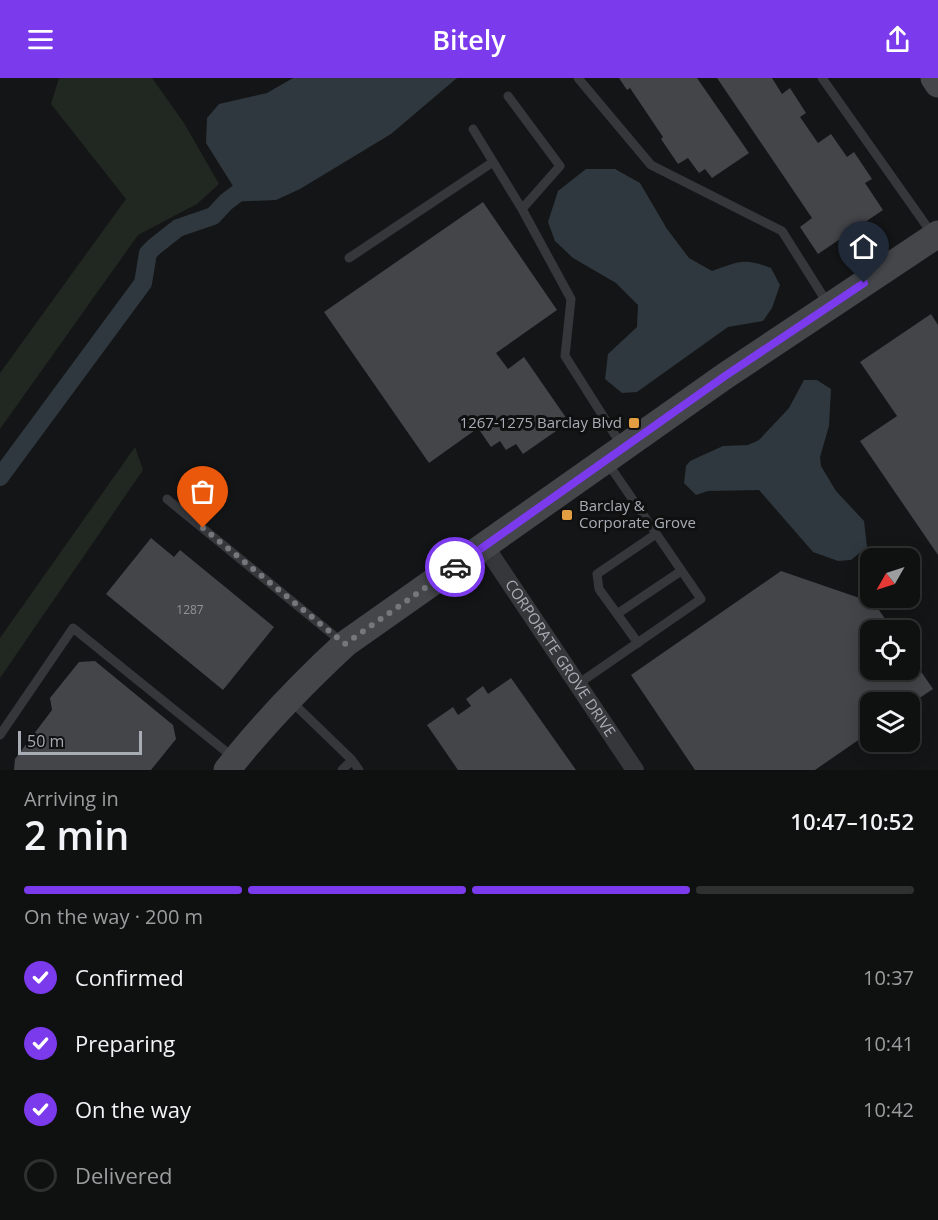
<!DOCTYPE html>
<meta charset="utf-8">
<style>
body{margin:0;font-family:"Open Sans",sans-serif;background:#1d1e1e;color:#f1f3f6;height:100vh;display:flex;flex-direction:column;font-size:22px;white-space:nowrap}
*{box-sizing:border-box;margin:0}
p{font-size:20px;color:#9b9d9f}
.icon{flex:none;width:33px;height:33px;fill:none;stroke:currentColor;stroke-width:2;stroke-linecap:round;stroke-linejoin:round}
.map{position:relative;height:692px;overflow:hidden}
.drawer{display:flex;flex-direction:column;background:#0f1010;flex:1}
.drawer>*{flex:none}
.needle{width:39px;rotate:231deg}
.controls{position:absolute;left:860px;top:470px;display:grid;gap:12px}
.controls a{display:grid;place-items:center;width:60px;height:60px;border-radius:12px;background:#0f1010;box-shadow:0 3px 15px #0003,0 0 0 2px #2f3030;font-size:30px}
.scale{position:absolute;left:18px;bottom:15px;width:124px;box-sizing:border-box;padding-left:6px;border:3px solid #a8adb5;border-top:0;font-size:16px;line-height:21px;white-space:nowrap;color:#a8adb5;-webkit-text-stroke:4px #101011;paint-order:stroke}
.pin{position:absolute;display:grid;place-items:center;width:51px;height:51px;color:#fff;margin:-62px -26px;border-radius:50% 50% 50% 0;rotate:-45deg;box-shadow:0 0 6px #0007}
.pin .icon{rotate:45deg}
.courier{position:absolute;display:grid;place-items:center;width:60px;height:60px;margin:-30px;border:4px solid #7c3aed;border-radius:50%;background:#fff;color:#222;box-shadow:0 2px 8px #0007}
.summary em{font-style:normal;font-weight:600}
.summary div{display:flex;flex-direction:column-reverse}
.summary{display:flex;align-items:center;justify-content:space-between;height:102px;padding:0 24px}
h1{font-size:39px;font-weight:600;line-height:45px}
.bar{display:grid;grid-template-columns:repeat(4,1fr);gap:9px 6px;align-content:center;height:72px;padding:0 24px}
.bar i{height:8px;border-radius:4px;background:#2f3030}
.bar .active{background:#7c3aed}
.bar p{grid-column:span 4}
ol{padding:0 24px;list-style:none}
li{display:flex;align-items:center;gap:18px;height:66px}
li p{margin-inline-start:auto}
li .icon{padding:6px;border-radius:50%;background:#7c3aed;color:#fff;stroke-width:4}
li:last-child{color:#9b9d9f}
li i{width:33px;height:33px;border:3px solid #2f3030;border-radius:50%}
header{display:flex;justify-content:space-between;align-items:center;height:78px;padding:0 24px;background:#7c3aed;color:#fff;font-size:27px;font-weight:600}
.map>svg:first-child{display:block}
</style>
<header><svg class="icon" aria-label="menu" viewBox="0 0 24 24"><path d="M4 6h16M4 12h16M4 18h16"/></svg>Bitely<svg class="icon" aria-label="share" viewBox="0 0 24 24"><path d="M12 15V3M7 8l5-5 5 5M5 13v7h14v-7"/></svg></header>
<div class="map">
<svg width="938" height="692" viewBox="0 0 938 692">
<rect width="100%" height="100%" fill="#141516"/>
<path fill="#212821" d="M59 0H152L184 45 219 106 197 126 138 157 0 351V295L126 121 51 26Z
M135 369 143 392 0 600V560Z"/>
<path fill="#2f383e" d="M293 0H457L391 56 300 111 276 122 226 124 233 108 206 65 207 40 219 26 267 15Z
M586 91H615L640 105 667 151 689 180 712 193C738 184 743 179 771 190L780 207 772 230 763 243 728 249 637 314 622 315 605 301 608 276 637 249 638 227 616 205 573 180 555 163 548 144 558 113Z
M804 302H817L831 311 829 348 820 379 821 388 836 413 864 443 867 469 851 482 838 483 813 474 759 412 708 413 696 417 684 405 686 388 690 383 723 368 748 367 759 362 789 330Z"/>
<g fill="none" stroke-linecap="round" stroke-linejoin="round">
<path stroke="#2f383e" stroke-width="18" d="M0 399 143 205 148 175 154 169 178 150 213 138 226 124 246 109"/>
</g>
<path fill="#444549" d="M619 0H697L749 75 712 100 705 91 699 95 688 80 678 86 661 61 663 59 630 10 627 12Z
M717 0H772L782 16 790 10 806 35 800 39 818 65 831 56 847 79 854 74 872 101 865 105 883 132 818 176 800 149 812 140Z
M483 124 557 232 496 275 508 291 524 279 569 344 523 376 516 366 506 372 500 363 491 369 478 350 429 385 324 234Z
M931 236 938 247V477L860 363 897 338 860 284Z
M151 460 174 479 180 472 274 549 223 612 106 516Z
M781 493 874 525 893 552H870V591H909V576L933 611 909 627V624H870V654L815 692H695L631 597Z
M95 583 173 647 176 661 151 692H14L15 681 52 632 50 620 79 584Z
M511 600 576 692H458L427 647 453 629 458 637 471 628 466 621 483 608 488 616Z"/>
<g fill="none" stroke-linecap="round" stroke-linejoin="round">
<path stroke="#36373b" stroke-width="9" d="M578 0 651 87 782 153 828 226
M822 0 933 157
M508 18 560 88 522 131
M473 51 522 131 571 221 565 278 622 368
M349 180 493 84
M167 421 343 565
M617 536 681 493
M638 565 599 511 597 496 656 456
M578 606 701 521 607 384
M291 623 352 682 359 692
M0 657 73 550 234 680
M342 692 352 682"/>
<path stroke="#36373b" stroke-width="18" id="s1" d="M485 468 635 692"/>
<path stroke="#44464a" stroke-width="27" d="M934 0 938 6
M227 692C263 646 302 606 345 566L725 298 938 156"/>
</g>
<g fill="none" stroke-linecap="round" stroke-linejoin="round">
<path stroke="#74787d" stroke-width="6" stroke-dasharray="0 10.8" d="M203 450 345 566 455 489"/>
<path stroke="#7c3aed" stroke-width="8" d="M455 489 725 298 864 205"/>
</g>
<g fill="#e19f42" stroke="#101011" stroke-width="2">
<rect x="628" y="339" width="12" height="12" rx="3"/>
<rect x="561" y="431" width="12" height="12" rx="3"/>
</g>
<g text-anchor="middle" stroke-width="6" stroke-linejoin="round" paint-order="stroke">
<g font-size="12" fill="#8f939a">
<text x="190" y="536">1287</text>
</g>
<g font-size="15" fill="#a8adb5" stroke="#101011" text-anchor="end">
<text x="622" y="350">1267-1275 Barclay Blvd</text>
<text x="579" y="433" text-anchor="start">Barclay &amp;<tspan x="579" dy="17">Corporate Grove</tspan></text>
</g>
<g font-size="15" fill="#a8adb5" stroke="#101011">
<text dy="5" stroke="none"><textPath href="#s1" startOffset="135">CORPORATE GROVE DRIVE</textPath></text>
</g>
</g>
</svg>
<div class="controls">
<a><svg class="needle" viewBox="-14 -14 28 28"><path d="M0-13l5 13h-10z" fill="#e53935"/><path d="M0 13l5-13h-10z" fill="#9b9d9f"/></svg></a>
<a><svg class="icon" aria-label="locate" viewBox="0 0 24 24"><circle cx="12" cy="12" r="6"/><path d="M12 2v4M12 18v4M2 12h4M18 12h4"/></svg></a>
<a><svg class="icon" aria-label="layers" viewBox="0 0 24 24"><path d="M12 4l9 5-9 5-9-5zM3 14l9 5 9-5"/></svg></a>
</div>
<div class="scale">50 m</div>
<div class="pin" style="left:203px;top:450px;background:#ea580c"><svg class="icon" aria-label="bag" viewBox="0 0 24 24"><path d="M5 8h14l-1 12H6zM9 8a3 3 0 0 1 6 0"/></svg></div>
<div class="pin" style="left:864px;top:205px;background:#1f2937"><svg class="icon" aria-label="home" viewBox="0 0 24 24"><path d="M3 11l9-7 9 7M6 9v11h12V9"/></svg></div>
<div class="courier" style="left:455px;top:489px"><svg class="icon" aria-label="car" viewBox="0 0 24 24"><path d="M5 17H2v-5l4-1 3-4h7l3 4 3 1v5h-3M9 17h6M6 11h13"/><circle cx="7" cy="17" r="2"/><circle cx="17" cy="17" r="2"/></svg></div>
</div>
<section class="drawer">
<div class="summary"><div><h1>2 min</h1><p>Arriving in</p></div><em>10:47–10:52</em></div>
<div class="bar"><i class="active"></i><i class="active"></i><i class="active"></i><i></i><p>On the way · 200 m</p></div>
<ol>
<li><svg class="icon" aria-label="check" viewBox="0 0 24 24"><path d="M5 12l5 5 9-10"/></svg>Confirmed<p>10:37</p></li>
<li><svg class="icon" aria-label="check" viewBox="0 0 24 24"><path d="M5 12l5 5 9-10"/></svg>Preparing<p>10:41</p></li>
<li><svg class="icon" aria-label="check" viewBox="0 0 24 24"><path d="M5 12l5 5 9-10"/></svg>On the way<p>10:42</p></li>
<li><i></i>Delivered</li>
</ol>
</section>
